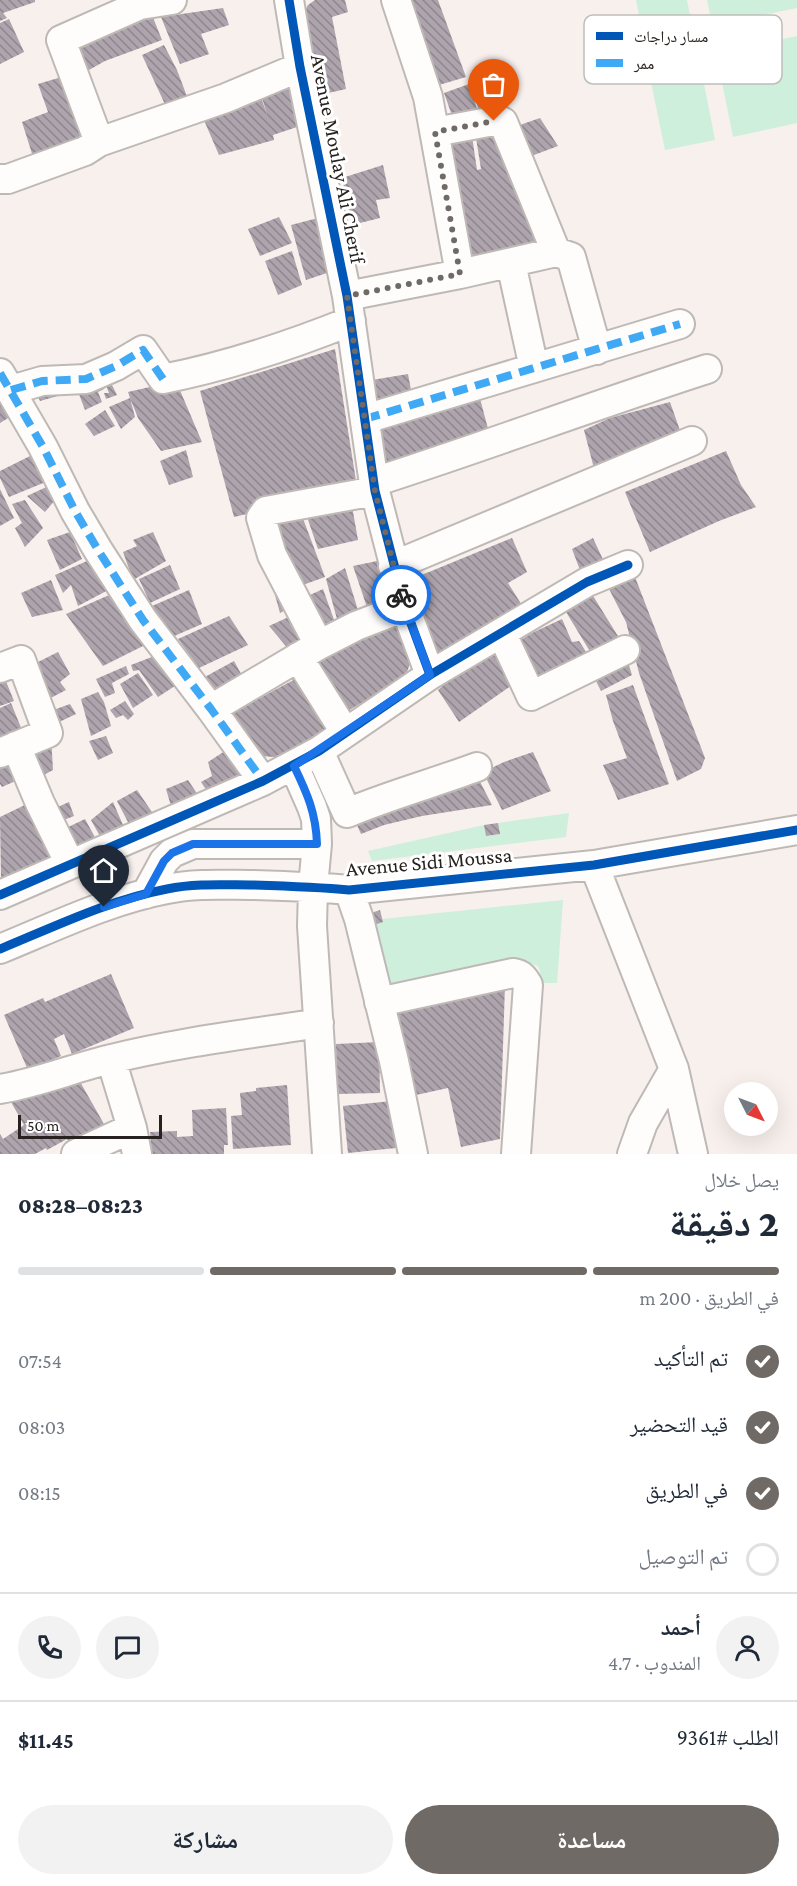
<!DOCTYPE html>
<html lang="ar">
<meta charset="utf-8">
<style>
body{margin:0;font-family:"Crimson Pro","Noto Naskh Arabic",serif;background:#f2f2f3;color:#1f2937;direction:rtl;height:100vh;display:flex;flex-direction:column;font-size:22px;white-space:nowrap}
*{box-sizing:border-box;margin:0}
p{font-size:20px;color:#747a83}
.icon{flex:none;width:33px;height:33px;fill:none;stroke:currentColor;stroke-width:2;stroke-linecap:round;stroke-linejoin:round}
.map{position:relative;height:1154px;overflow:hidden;direction:ltr}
.details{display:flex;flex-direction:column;background:#fff;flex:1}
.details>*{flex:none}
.needle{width:39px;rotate:132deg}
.fabs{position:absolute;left:724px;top:1082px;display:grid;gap:12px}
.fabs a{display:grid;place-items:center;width:54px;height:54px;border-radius:50%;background:#fff;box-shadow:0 6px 24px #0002;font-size:30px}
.scale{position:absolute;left:18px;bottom:15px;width:144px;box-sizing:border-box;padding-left:6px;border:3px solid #27221f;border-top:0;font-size:16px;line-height:21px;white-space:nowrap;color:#27221f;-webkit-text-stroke:4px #fff;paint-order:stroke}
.pin{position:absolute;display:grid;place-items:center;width:51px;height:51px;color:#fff;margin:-62px -26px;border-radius:50% 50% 50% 0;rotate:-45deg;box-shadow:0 0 6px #0007}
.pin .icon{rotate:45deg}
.courier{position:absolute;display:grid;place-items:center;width:60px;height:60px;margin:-30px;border:4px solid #1a73e8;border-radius:50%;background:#fff;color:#222;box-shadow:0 2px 8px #0007}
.head em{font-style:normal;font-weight:800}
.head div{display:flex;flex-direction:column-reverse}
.head{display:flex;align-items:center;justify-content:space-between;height:102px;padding:0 18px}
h1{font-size:39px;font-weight:800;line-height:45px}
.bar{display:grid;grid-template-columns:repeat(4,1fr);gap:9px 6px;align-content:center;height:72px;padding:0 18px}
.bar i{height:8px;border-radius:4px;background:#e0e1e3}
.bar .selected{background:#706a67}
.bar p{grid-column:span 4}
.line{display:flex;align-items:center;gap:15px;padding:0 18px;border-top:2px solid #e0e1e3}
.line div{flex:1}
.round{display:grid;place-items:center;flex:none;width:63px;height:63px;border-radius:32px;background:#f2f2f3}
ol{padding:0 18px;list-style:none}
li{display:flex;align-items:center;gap:18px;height:66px}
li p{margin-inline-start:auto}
li .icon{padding:6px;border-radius:50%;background:#706a67;color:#fff;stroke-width:4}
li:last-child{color:#747a83}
li i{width:33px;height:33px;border:3px solid #e0e1e3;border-radius:50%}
.button{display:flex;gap:12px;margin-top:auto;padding:12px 18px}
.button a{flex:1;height:69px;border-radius:36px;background:#706a67;color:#fff;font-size:24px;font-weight:800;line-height:69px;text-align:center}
.button a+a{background:#f2f2f3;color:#1f2937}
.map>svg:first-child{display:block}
</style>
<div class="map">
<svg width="797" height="1154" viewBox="0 0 797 1154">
<defs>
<pattern id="building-back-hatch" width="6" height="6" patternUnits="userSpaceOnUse" patternTransform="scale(1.5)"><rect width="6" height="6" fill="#aea4ae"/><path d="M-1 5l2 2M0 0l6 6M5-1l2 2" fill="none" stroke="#8e858d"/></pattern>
</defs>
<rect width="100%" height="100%" fill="#f8f0ec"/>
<path fill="#ceefdb" d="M636 0H687L692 26 643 36Z
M707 0H797V8L712 25Z
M797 36V123L733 137 716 53Z
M698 53 715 140 665 150 647 63Z
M569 813 566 837 372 861 368 851 484 825 487 836 499 834 498 823Z
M563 900 557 983H539L540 972 538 966 516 959 391 987 387 984 371 926 383 922 382 919Z"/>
<path fill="url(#building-back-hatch)" d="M0 0H35V2L3 13 7 18 0 21Z
M315 0H345L348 12 332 17 346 89 315 96 301 17 308 5Z
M408 0H438L466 77 439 85Z
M223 8 229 25 201 34 209 54 180 64 161 17Z
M152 15 162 40 105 61 80 75 66 50Z
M9 19 24 52 0 64V23Z
M164 45 177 70 191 107 170 115 142 55Z
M494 74 506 108 481 117 470 82Z
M68 75 89 142 34 160 22 122 48 112 38 84Z
M288 78 297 127 273 135 274 140 219 155 200 111 258 88 268 118 260 91Z
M469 84 479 115 455 124 444 93Z
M540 118 558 146 526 158 514 127Z
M499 132 544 242 468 265 440 141 472 136 477 170 481 169 476 138Z
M383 165 390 198 376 200 380 218 352 225 342 178Z
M279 217 292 243 260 256 248 229Z
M318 218 330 272 306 280 291 225Z
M292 251 302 285 278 295 265 261Z
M335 349 357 487 234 517 200 391Z
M408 374 412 395 372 408V380Z
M107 375 117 395 106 399 104 393H109L102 376Z
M99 377 104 389 98 392 102 402 85 410 75 384Z
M176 381 202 442 161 451 138 418 130 398 135 417 121 429 109 407 130 398 128 392Z
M33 386 72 392 40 401Z
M0 391 18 412 0 423Z
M478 391 491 440 382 470 369 421Z
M670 402 683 439 596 476 584 430 610 418Z
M105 410 115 426 94 436 85 424Z
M186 450 193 477 169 485 160 461Z
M40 451 53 479 9 497 0 478V471Z
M726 451 741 485 756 507 719 521 650 552 625 492Z
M55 483 60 494 45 512 27 496Z
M0 489 14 518 0 526Z
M25 500 43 528 25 547 15 528 22 523 12 504Z
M352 506 358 540 318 549 306 514Z
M299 508 325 577 300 586 267 514Z
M70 532 82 559 60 570 47 540Z
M153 532 166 561 133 580 123 552 137 546 133 540Z
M512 538 527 572 508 583 525 610 431 665 407 581Z
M593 538 606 566 583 578 572 549Z
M82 548 112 588 78 606 71 585 63 593 55 575 87 561Z
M382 560 394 606 370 616 353 566Z
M170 565 180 589 150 603 139 579Z
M345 568 361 620 340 630 326 579Z
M635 577 705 758 701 769 677 781 639 673 626 622 609 589Z
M51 580 63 610 32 617 21 593Z
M323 589 337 628 319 636 299 600Z
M189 590 202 624 172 637 152 606Z
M590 591 621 641 594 658 563 607Z
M116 592 147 644 103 666 66 614Z
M285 592 291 607 280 613 275 595Z
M293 615 306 640 290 651 269 626Z
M398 615 413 656 405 677 346 712 310 655Z
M229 616 248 645 199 668 178 639Z
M562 619 572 642 579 641 592 661 533 685 513 645 532 633Z
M501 646 518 681 459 722 438 690 457 673Z
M58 652 70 674 60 682 66 690 45 701 26 668Z
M157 655 178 684 158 697 139 670 133 671 131 665Z
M626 656 632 675 601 691 591 671Z
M234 661 245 681 215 698 203 678Z
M126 666 129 674 112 683 115 693 105 697 96 679Z
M138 673 153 695 133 708 120 684Z
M3 674 14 701 0 706V676Z
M301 676 336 733 291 758 258 756 221 719Z
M633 685 669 784 618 800 603 765 627 758 613 721 606 695Z
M98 692 104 702 111 726 91 736 81 699Z
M125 701 134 714 128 720 123 715 116 718 110 710Z
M11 703 24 735 0 744V708Z
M70 704 76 714 53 725 45 713Z
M51 736 53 770 42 776 23 752Z
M106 736 113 753 98 760 89 741Z
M228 749 245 774 207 791 201 782 212 776 208 762Z
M533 752 551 791 502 810 483 772 504 762Z
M10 756 20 779 2 787 0 784V759Z
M476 774 492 805 422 816 384 825 361 834 352 814Z
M188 780 198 795 171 806 166 789Z
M137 790 154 815 129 824 117 801Z
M31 802 52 856 1 878 0 817Z
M69 802 74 816 56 823 51 810Z
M113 802 123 825 101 838 91 820Z
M85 819 97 841 73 850 62 830Z
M498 823 500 834 486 836 484 825Z
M380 910 383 922 371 926 368 914Z
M111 974 134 1028 72 1054 64 1034 54 1039 61 1056 28 1070 4 1015 43 998 45 1002Z
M505 985 500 1139 461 1147 448 1088 416 1095 391 1007Z
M379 1042 380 1093 337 1094 336 1044Z
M79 1080 104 1124 70 1144 67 1139 47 1150 46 1148 35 1154H0V1134L3 1139 24 1125 11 1102 31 1091 35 1097 61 1082 65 1088Z
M287 1085 291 1145 233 1149 231 1116 242 1115 240 1093 256 1091V1088Z
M392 1101 396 1148 348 1153 343 1106Z
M226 1108 228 1145H224V1154H152L150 1132 177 1131V1137L193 1136 192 1110Z"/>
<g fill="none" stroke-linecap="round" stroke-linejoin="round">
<defs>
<path id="minor" d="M289 0 300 67 347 296 375 491 405 607 430 675
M396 0 428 97 460 274
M435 132 499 120 503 122 556 252
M99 142 61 40 140 5 172 0
M0 179H8L85 151 99 142 226 98 300 67
M511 263 534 368
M347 296 460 274 556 252 571 257 597 350
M0 373 43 447 75 511 98 550 143 620 211 709 263 781
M11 390 42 381 86 379 116 366 143 350 163 379C228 366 289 346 351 321
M365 419 680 324
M374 482C486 446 595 405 707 369
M393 566 692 441
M502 634 531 696 625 650
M319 645 272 555 261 518 266 511 375 491
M298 657 345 732
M0 668 21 660 48 733 0 753
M211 709 319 645 356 626 405 607
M16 746 40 803 70 864
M319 751 347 813C390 795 434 783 477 767
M294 766 312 807 316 819 317 844 313 887 312 926 327 1154
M594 865 674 1069 693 1154
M349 890 359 919 394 1061 413 1154
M146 894 164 861 172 853 193 844H317
M0 895 263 781 319 751 430 675 587 582 628 565
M0 949C54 927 109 900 167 889 196 883 224 885 253 885 285 886 317 887 349 890L594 865 797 830
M379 1002 513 973C521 974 524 978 528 985L516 1154
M111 1059 132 1128 137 1154
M0 1089C38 1083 73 1068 111 1059 179 1042 250 1034 319 1023
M76 1154 132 1128
M632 1154 643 1123 674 1069"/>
</defs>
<use href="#minor" stroke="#bfb9b6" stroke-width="32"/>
<use href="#minor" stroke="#fefdfc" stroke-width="28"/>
<path stroke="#3fa9f5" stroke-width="8" stroke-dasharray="15 8" stroke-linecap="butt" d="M0 373 43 447 75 511 98 550 143 620 211 709 263 781
M11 390 42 381 86 379 116 366 143 350 163 379
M365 419 680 324"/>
<defs>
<path id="cycleway" d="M289 0 300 67 347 296 375 491 405 607 430 675
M0 895 263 781 319 751 430 675 587 582 628 565
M0 949C54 927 109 900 167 889 196 883 224 885 253 885 285 886 317 887 349 890L594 865 797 830"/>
</defs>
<use href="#cycleway" stroke="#fff" stroke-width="13"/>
<use href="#cycleway" stroke="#0057b8" stroke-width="9"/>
</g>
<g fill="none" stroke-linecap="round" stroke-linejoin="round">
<path stroke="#706a67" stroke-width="6" stroke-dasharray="0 10.8" d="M401 595 375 491 347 296 460 274 435 132 494 121"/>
<path stroke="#1a73e8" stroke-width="8" d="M104 907 146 894 164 861 172 853 193 844H317C316 813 307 793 294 766L430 675 401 595"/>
</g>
<g text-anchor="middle" stroke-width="6" stroke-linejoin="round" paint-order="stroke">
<g font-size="21" fill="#27221f" stroke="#fff">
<text transform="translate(338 159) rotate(79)" y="7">Avenue Moulay Ali Cherif</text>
<text transform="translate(429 862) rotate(-5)" y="7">Avenue Sidi Moussa</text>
</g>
</g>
<rect x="584" y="15" width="198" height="69" rx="9" fill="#fff" stroke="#bebdbc" stroke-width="1.5"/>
<rect x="596" y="32" width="27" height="8" fill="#0057b8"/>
<rect x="596" y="59" width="27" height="8" fill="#3fa9f5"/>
<g font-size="16" fill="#27221f">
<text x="634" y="42">مسار دراجات</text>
<text x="634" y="69">ممر</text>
</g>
</svg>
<div class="fabs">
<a><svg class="needle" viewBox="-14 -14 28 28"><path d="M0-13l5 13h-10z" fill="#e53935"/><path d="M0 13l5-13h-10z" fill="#747a83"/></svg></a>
</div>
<div class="scale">50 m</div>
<div class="pin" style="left:494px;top:121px;background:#ea580c"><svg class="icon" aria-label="bag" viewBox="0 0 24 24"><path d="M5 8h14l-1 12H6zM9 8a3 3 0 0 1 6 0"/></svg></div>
<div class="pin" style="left:104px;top:907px;background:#1f2937"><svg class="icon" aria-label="home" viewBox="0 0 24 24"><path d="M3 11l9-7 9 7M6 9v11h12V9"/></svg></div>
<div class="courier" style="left:401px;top:595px"><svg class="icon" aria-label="bike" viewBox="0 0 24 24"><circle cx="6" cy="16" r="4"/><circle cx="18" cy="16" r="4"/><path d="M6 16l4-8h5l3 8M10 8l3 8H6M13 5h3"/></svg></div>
</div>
<section class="details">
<div class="head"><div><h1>2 دقيقة</h1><p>يصل خلال</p></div><em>08:23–08:28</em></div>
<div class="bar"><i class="selected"></i><i class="selected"></i><i class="selected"></i><i></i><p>في الطريق · 200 m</p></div>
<ol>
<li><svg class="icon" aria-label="check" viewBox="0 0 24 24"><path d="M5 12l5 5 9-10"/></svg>تم التأكيد<p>07:54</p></li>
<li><svg class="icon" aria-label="check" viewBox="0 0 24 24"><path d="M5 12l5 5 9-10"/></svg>قيد التحضير<p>08:03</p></li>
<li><svg class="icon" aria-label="check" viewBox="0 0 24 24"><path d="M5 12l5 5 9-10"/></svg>في الطريق<p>08:15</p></li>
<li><i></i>تم التوصيل</li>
</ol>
<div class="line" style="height:108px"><a class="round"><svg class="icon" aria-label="person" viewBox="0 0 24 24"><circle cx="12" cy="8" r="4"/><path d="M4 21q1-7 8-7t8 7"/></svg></a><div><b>أحمد</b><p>المندوب · 4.7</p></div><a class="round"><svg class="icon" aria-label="chat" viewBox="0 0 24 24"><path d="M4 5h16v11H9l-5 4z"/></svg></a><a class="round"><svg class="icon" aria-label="phone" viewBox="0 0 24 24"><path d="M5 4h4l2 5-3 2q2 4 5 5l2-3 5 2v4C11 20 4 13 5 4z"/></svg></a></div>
<div class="line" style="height:78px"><div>الطلب #9361</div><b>$11.45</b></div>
<div class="button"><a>مساعدة</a><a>مشاركة</a></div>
</section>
